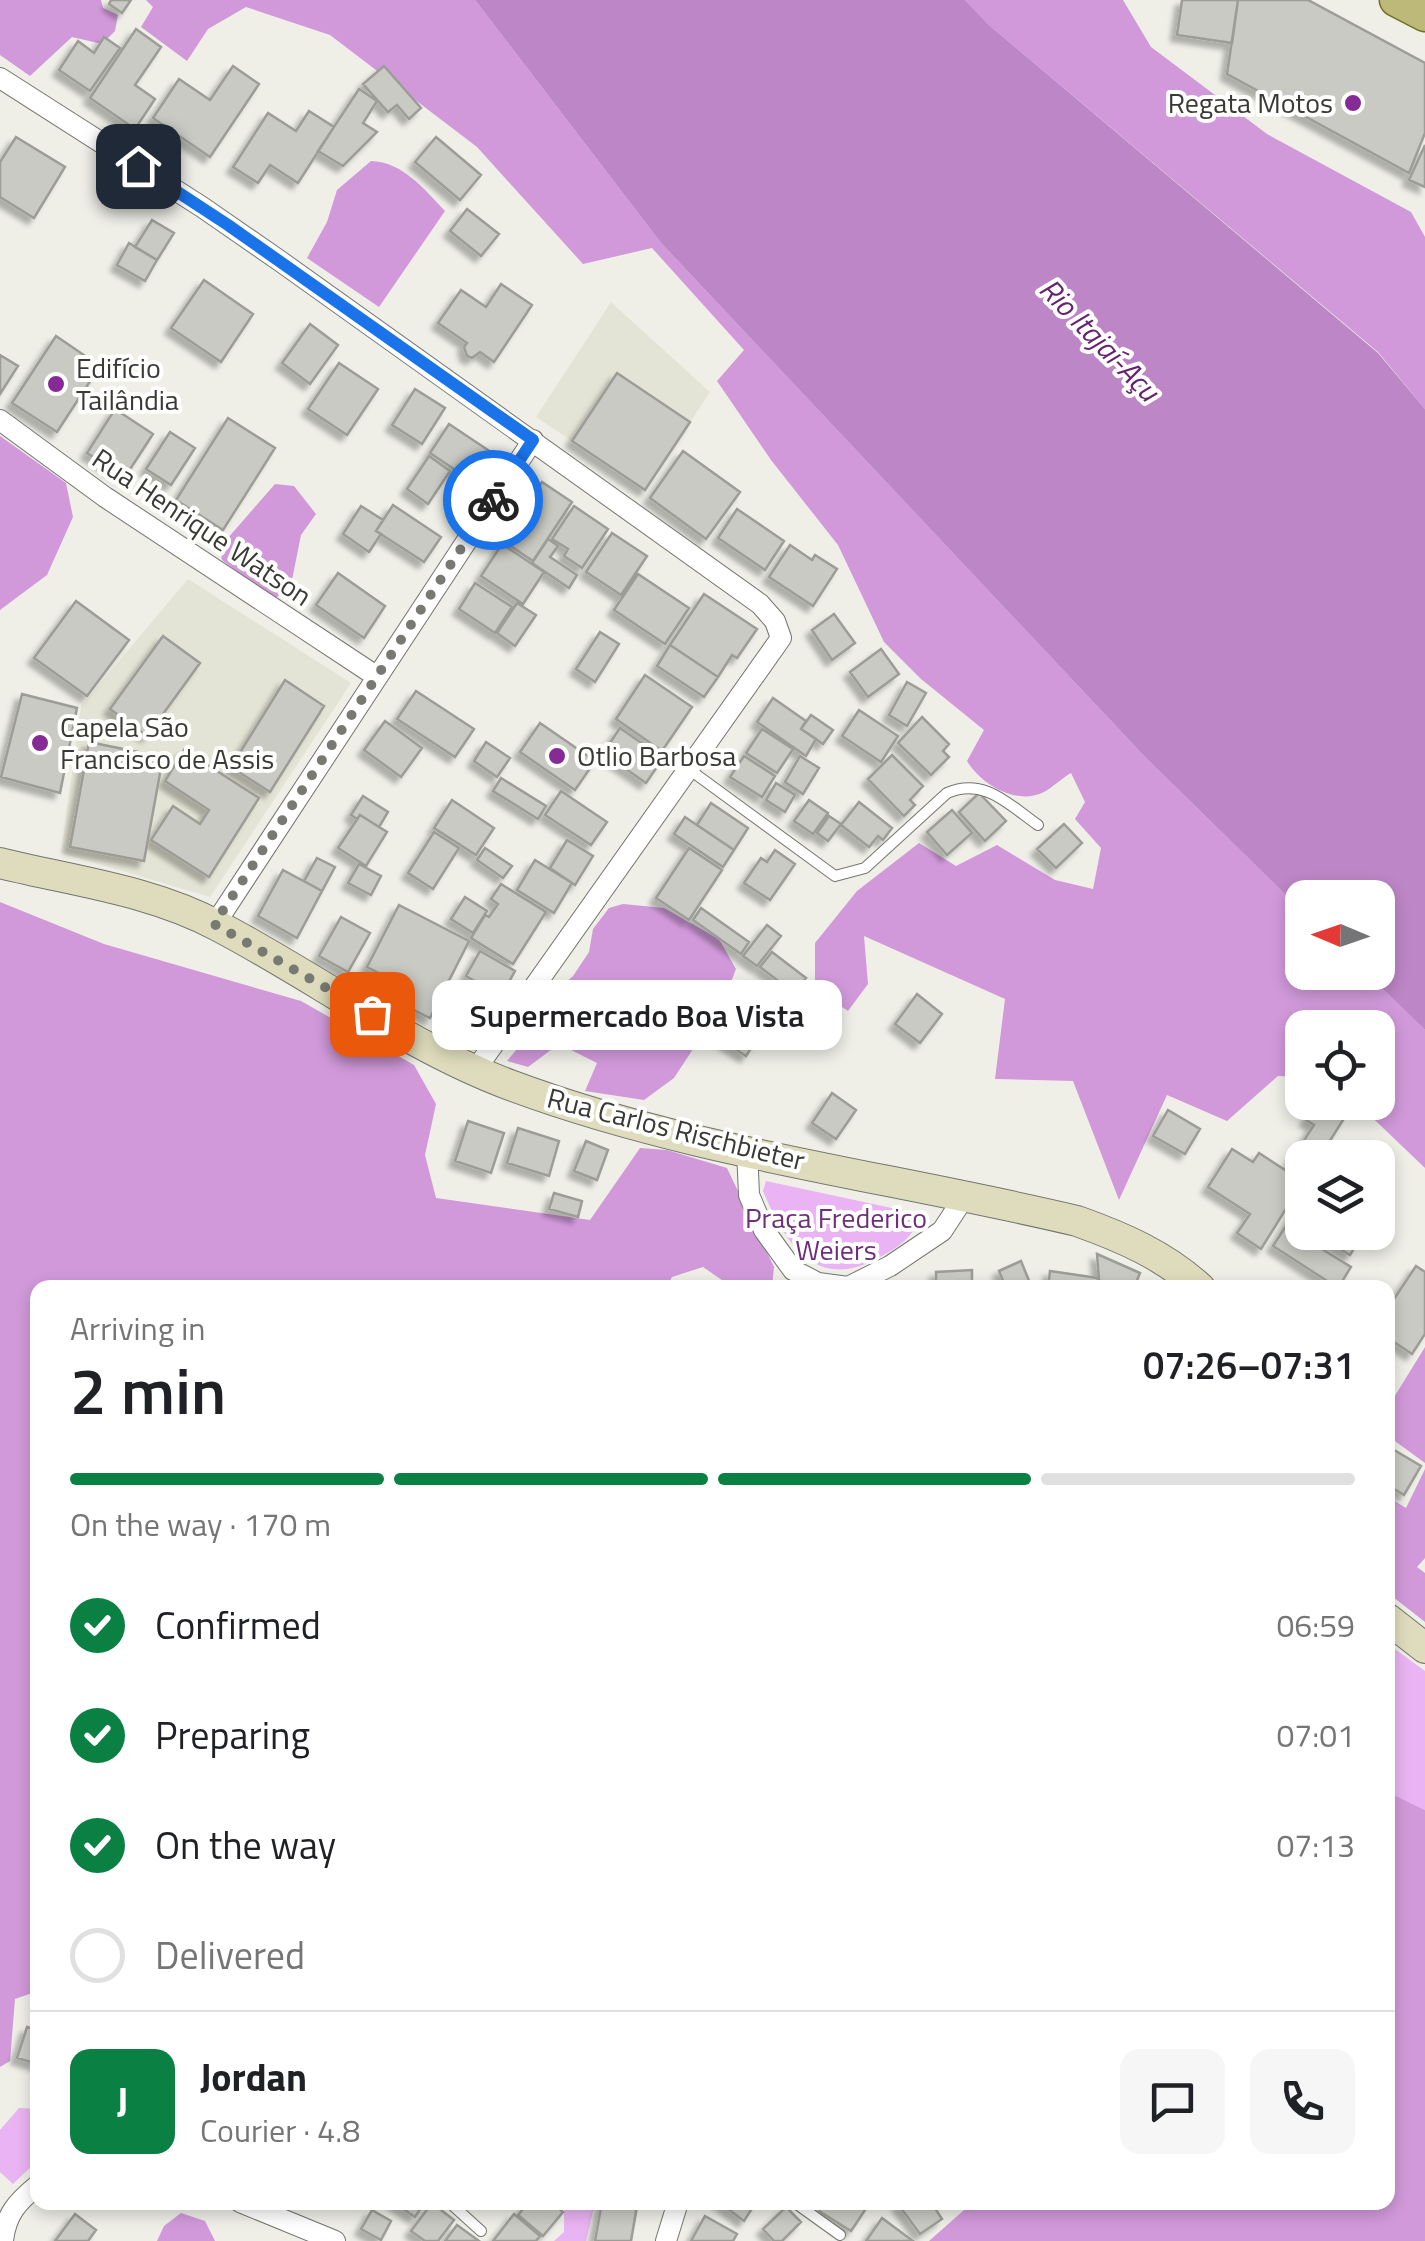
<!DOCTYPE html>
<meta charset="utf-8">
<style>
body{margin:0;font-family:"Titillium Web",sans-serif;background:#f6f6f6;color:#202124;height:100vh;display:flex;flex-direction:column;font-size:38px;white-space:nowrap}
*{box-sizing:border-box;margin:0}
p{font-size:32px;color:#757577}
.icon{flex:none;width:55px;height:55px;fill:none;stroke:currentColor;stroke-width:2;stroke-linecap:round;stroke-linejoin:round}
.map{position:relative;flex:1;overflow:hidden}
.side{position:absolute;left:30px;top:1280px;width:1365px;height:930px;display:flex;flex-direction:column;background:#fff;border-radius:20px;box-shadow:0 5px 15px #0003}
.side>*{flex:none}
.needle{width:65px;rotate:272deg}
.tools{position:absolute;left:1285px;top:880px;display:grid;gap:20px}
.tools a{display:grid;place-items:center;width:110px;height:110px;border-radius:20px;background:#fff;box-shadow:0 5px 15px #0003;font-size:50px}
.pin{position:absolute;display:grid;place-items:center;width:85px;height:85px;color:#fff;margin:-42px;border-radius:20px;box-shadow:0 5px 15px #0006}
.courier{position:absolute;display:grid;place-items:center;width:100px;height:100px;margin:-50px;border:8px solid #1a73e8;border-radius:50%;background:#fff;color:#222;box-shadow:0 2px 12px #0007}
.bubble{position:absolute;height:70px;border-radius:20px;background:#fff;box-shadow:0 5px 15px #0003;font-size:32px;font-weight:600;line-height:70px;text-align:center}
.overview em{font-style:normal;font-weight:600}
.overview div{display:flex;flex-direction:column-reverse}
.overview{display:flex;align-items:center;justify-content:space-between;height:170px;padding:0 40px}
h1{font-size:65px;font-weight:600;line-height:75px}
.bar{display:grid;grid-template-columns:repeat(4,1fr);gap:15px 10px;align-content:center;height:120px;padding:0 40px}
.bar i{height:12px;border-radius:8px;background:#e0e0e0}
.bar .on{background:#0b8043}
.bar p{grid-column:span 4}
.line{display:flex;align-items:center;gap:25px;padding:0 40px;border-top:2px solid #e0e0e0}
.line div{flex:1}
.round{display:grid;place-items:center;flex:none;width:105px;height:105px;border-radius:20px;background:#f6f6f6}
ol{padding:0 40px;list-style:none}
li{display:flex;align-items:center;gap:30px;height:110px}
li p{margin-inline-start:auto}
li .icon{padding:10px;border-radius:50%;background:#0b8043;color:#fff;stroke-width:4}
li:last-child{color:#757577}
li i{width:55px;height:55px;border:5px solid #e0e0e0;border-radius:50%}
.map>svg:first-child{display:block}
</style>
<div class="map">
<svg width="1425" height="2241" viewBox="0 0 1425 2241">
<defs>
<filter id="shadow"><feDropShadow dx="-6" dy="6" stdDeviation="2.5" flood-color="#0004"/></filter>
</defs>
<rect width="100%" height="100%" fill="#efefe8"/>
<path fill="#e4e4d6" d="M611 302 710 392 645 490 536 417Z
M188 579 351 683 210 897 61 853 81 706Z"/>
<path fill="#eab3f3" d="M766 1181 915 1213 917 1225C908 1242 890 1252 874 1260 813 1291 784 1240 763 1191Z
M1388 1644 1425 1671V1810L1388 1792Z
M19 2108 37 2109V2161L13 2184 0 2172V2130Z
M564 2203H595L586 2241H554L564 2232Z"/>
<path fill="#d199da" d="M0 0H101L103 8 118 15 115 31 102 44 72 37 30 76 0 55Z
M146 0H475L661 243 1145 757 1302 911V972L1366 973 1425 1030V1168L1357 1103 1378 1102V1028H1302V1077L1278 1076 1227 1121 1167 1095 1119 1200 1073 1081 995 1079 1005 999 864 936 868 984 848 1011 815 988V943L857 891 919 843 956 866 997 845 1055 880 1093 889 1101 848 1075 819 1085 802 1071 773C1062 778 1053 787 1044 792 1016 806 981 784 967 761L984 730 921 679 884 642 838 545 771 460 717 381 744 350 652 248 583 264 477 147 330 35 246 7 208 29 187 61 141 27 153 7Z
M965 0H1123L1151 47 1267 134 1411 212 1425 237V409L1378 352 989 25Z
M371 161C403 162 424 189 445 211L379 307 307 258 327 222 337 190Z
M0 436 66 483 73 517 47 575 0 610Z
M275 484 294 486 316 514 301 535 290 590 273 599 222 560 220 547Z
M0 902 104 944 301 1001 414 1065 436 1104 425 1155 436 1198 590 1220 640 1148 667 1150 727 1168 774 1267 772 1288 732 1287 703 1267 672 1277 666 1288H38V1991L15 1999 10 2061 0 2067Z
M623 904 664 908 719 939 736 969 722 1005 674 1078 644 1100 585 1091 597 1063 559 1044 528 1067 507 1061 526 1038 550 997 573 976 589 952 593 929 609 908Z
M1425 1347V1463L1388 1436V1407Z
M1425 1469V1558L1417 1567 1425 1573V1622L1388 1593V1497L1406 1508Z
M1388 1792 1425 1810V2241H929L972 2203 1388 2202Z
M181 2213 205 2221 215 2241H157L164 2226Z"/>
<path fill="#bd86c6" d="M475 0H965L989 25 1378 353 1425 409V1030L1366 973 1378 972V898H1302V911L1145 757 661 243Z"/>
<path fill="#cacac4" stroke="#9d9d97" stroke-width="2.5" filter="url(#shadow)" d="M111 0H131L122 13 109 4Z
M1182 0H1238L1232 43 1177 35Z
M1238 0H1308L1425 63V133L1409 173 1227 74Z
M136 29 161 47 135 85 155 99 135 129 90 98Z
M104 37 120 48 90 91 59 70 78 41 94 53Z
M233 66 259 84 210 157 153 118 179 79 210 100Z
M384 66 421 108 409 119 397 105 388 112 363 84Z
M359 89 377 101 363 123 377 132 343 166 318 151Z
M309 111 334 127 298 183 270 165 258 183 233 167 268 113 296 131Z
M16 137 65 167 34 218 0 197V162Z
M436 137 481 175 460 200 415 162Z
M1425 145V187L1409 180Z
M467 209 499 234 481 256 450 231Z
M152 220 174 233 157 260 135 247Z
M129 243 157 260 145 281 117 265Z
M204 280 253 314 221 362 171 328Z
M501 284 532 305 494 362 480 352 472 358 467 356 464 347 467 343 438 323 461 290 486 307Z
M310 324 338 345 310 384 282 363Z
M56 336 100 366 57 432 12 403Z
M0 355 18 366 0 394Z
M339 363 378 389 347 435 308 409Z
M617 373 690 422 645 490 572 441Z
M415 389 445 408 422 444 392 425Z
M115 409 153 434 125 477 87 453Z
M228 418 275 448 223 530 176 500Z
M449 424 494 454 475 483 430 453Z
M170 432 195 448 171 485 146 469Z
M683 451 740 492 706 539 650 498Z
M429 456 450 471 428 504 407 489Z
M542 482 572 502 533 561 503 541Z
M393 505 441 537 424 562 376 531Z
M361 506 383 520 376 531 381 534 369 552 343 534Z
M574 506 608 529 582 568 564 556 568 549 552 539Z
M737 509 784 541 765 570 718 538Z
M612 533 647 556 621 595 586 572Z
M548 539 558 546 550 557 577 575 569 588 532 563Z
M502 544 544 572 523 604 481 576Z
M790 545 812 560 815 555 837 569 813 606 769 577Z
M338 573 385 606 364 638 316 605Z
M638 574 689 608 665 644 614 610Z
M475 583 512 607 495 633 459 609Z
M704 594 757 629 737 658 732 655 718 677 670 645Z
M76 601 129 640 87 696 34 658Z
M517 603 536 615 515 646 497 633Z
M834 614 855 643 832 660 812 630Z
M600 632 619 644 595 682 576 669Z
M163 636 200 663 147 736 110 709Z
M670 645 718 677 704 697 657 666Z
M881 649 899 674 868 697 850 672Z
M645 675 692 707 662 751 616 719Z
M285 680 324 706 270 792 231 767Z
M907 682 926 693 907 726 889 715Z
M416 691 474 729 455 757 397 719Z
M22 694 77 708 60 793 1 777Z
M773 698 806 721 801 729 816 739 806 756 757 722Z
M859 710 898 736 881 762 842 736Z
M811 715 833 730 823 744 801 729Z
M922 717 949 744 943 751 949 757 931 775 898 743Z
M385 721 422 748 401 777 364 750Z
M540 723 595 761 575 790 520 752Z
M620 728 663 758 646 783 603 753Z
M762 729 793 749 777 773 746 753Z
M89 742 163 757 144 861 70 847Z
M486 742 510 758 497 777 474 761Z
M184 750 259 798 209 877 151 840 173 806 200 824 209 810 165 781Z
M892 755 923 786 910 800 915 805 904 816 868 779Z
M744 756 775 776 762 797 730 777Z
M800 756 819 768 803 794 785 782Z
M501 778 546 806 538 819 493 791Z
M776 783 795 795 785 812 766 800Z
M561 791 607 822 591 845 545 815Z
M979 793 1006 821 985 841 959 812Z
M363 796 388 812 379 827 360 815 357 819 351 815Z
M452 800 494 828 476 855 434 828Z
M809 800 828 813 813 834 794 821Z
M859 802 892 828 883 840 878 836 869 847 841 825Z
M711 803 748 828 734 850 697 825Z
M952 810 972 833 947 855 927 832Z
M360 815 387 832 366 866 338 848Z
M829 816 841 824 828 841 817 833Z
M685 817 734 850 723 867 674 834Z
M1064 824 1082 843 1056 868 1037 849Z
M434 832 459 848 433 889 408 873Z
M567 840 593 856 575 885 550 868Z
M485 848 512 866 503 878 477 860Z
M689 848 722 870 689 920 656 898Z
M775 850 795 864 770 900 744 883 761 858 767 862Z
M317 858 335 867 322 891 304 881Z
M535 860 572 883 554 913 517 890Z
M359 864 381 876 371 895 348 883Z
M283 870 322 891 297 938 258 916Z
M501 884 546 912 513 964 471 938 485 915 489 917 498 904 491 899Z
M465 897 487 911 473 933 451 919Z
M399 905 469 941 430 1018 390 998 398 983 367 967Z
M701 908 749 942 741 954 693 920Z
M341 917 370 933 348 972 319 956Z
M767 925 781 936 757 966 743 956Z
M480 951 515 971 501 996 466 976Z
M772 952 806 978 794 993 760 967Z
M464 985 499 1004 483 1033 449 1015Z
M745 991 775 1011 746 1056 717 1037Z
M917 994 942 1014 920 1043 895 1024Z
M832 1093 856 1110 836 1139 812 1123Z
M1328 1106 1345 1117 1319 1158H1302V1183L1261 1249 1237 1233 1250 1214 1208 1187 1232 1149 1253 1162 1259 1153 1285 1170 1314 1125 1306 1120 1315 1107 1324 1112Z
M1168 1110 1200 1129 1185 1154 1153 1136Z
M468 1121 504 1133 491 1173 455 1161Z
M518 1128 559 1141 549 1176 507 1163Z
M586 1141 608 1150 597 1180 574 1171Z
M554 1193 582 1201 578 1217 549 1209Z
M1302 1201V1232H1364L1350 1255 1314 1233 1309 1241 1351 1267 1338 1288 1273 1246Z
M1097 1254 1140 1273 1134 1288H1114L1099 1280Z
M1021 1261 1032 1288H1006L999 1271Z
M1416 1266 1425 1272V1334L1412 1354 1388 1338V1308Z
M972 1270V1288H936V1272Z
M1050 1271 1098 1278 1096 1288H1048Z
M1389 1447 1421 1466 1404 1495 1388 1485Z
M27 2027 38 2030V2064L17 2058Z
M393 2202H425L415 2217Z
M529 2202H552L563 2212 543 2236 518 2215Z
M602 2202 637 2206 631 2241H595Z
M719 2202H756L744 2221Z
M825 2202H860L867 2207 851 2231 819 2211Z
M901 2202H931L942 2219 920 2234 898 2204Z
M432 2203 454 2220 438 2241H425L411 2231Z
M786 2207 801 2222 782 2241H774L763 2229Z
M372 2210 391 2221 381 2240 361 2229Z
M75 2214 96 2230 88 2241H55Z
M514 2214 540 2236 536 2241H493Z
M705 2216 737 2234 733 2241H691Z
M882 2218 913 2241H866Z
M457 2225 479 2241H445Z"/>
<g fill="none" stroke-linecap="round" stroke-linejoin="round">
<defs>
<path id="lane" d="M690 770 835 876 865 868 947 793C984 777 1008 804 1038 825
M449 2202 481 2231
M794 2202 840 2235"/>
<path id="street" d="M0 78 202 207 280 261 760 604 775 621 781 638 476 1069
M0 420 105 497 376 676
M215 924 533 440
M747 1150 749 1195 764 1230 793 1270 818 1283 848 1287 890 1266 942 1231 965 1196
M240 2202 335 2241
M3 2241C6 2214 17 2202 38 2185
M666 2241 678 2202"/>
<path id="secondary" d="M0 863C72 881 151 890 218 926 314 976 408 1047 510 1085 692 1153 889 1176 1077 1221 1122 1237 1164 1255 1200 1288
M1388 1619 1425 1648"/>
<path id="primary" d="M1396 0 1425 15"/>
</defs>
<use href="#lane" stroke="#75756f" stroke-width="12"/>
<use href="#street" stroke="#75756f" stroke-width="22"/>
<use href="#secondary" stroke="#75756f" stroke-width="32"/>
<use href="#primary" stroke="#726e27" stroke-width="35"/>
<use href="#lane" stroke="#fff" stroke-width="10"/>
<use href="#street" stroke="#fff" stroke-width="20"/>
<use href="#secondary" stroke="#dedcbc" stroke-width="30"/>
<use href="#primary" stroke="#bdb979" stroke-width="32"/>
</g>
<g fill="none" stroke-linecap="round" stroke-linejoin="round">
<path stroke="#797974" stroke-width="10" stroke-dasharray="0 18" d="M372 1014 214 924 493 500"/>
<path stroke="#1a73e8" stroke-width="12" d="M138 166 228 225 533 440 493 500"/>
</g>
<g fill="#862a95" stroke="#fffffe" stroke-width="4">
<circle cx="1353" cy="103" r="10"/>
<circle cx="56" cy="384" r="10"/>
<circle cx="40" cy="743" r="10"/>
<circle cx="557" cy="756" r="10"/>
</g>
<g text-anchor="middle" stroke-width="8" stroke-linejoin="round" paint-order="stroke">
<g font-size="28" fill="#393936" stroke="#fffffe" text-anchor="start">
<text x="1333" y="113" text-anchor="end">Regata Motos</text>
<text x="76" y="378">Edifício<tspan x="76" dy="32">Tailândia</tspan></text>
<text x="60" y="737">Capela São<tspan x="60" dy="32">Francisco de Assis</tspan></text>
<text x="577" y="766">Otlio Barbosa</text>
</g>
<g font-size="28" fill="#393936" stroke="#fffffe">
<text transform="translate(202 527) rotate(34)" y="10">Rua Henrique Watson</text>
<text transform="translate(676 1129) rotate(14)" y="10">Rua Carlos Rischbieter</text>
</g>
<g font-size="28" fill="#6f2d7b" stroke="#fffffe">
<text x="836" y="1228">Praça Frederico<tspan x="836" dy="32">Weiers</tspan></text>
</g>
<g font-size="30" font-style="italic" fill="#642270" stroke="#fffffe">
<text transform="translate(1099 340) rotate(46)" y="10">Rio Itajaí-Açu</text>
</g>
</g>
</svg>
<div class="tools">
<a><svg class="needle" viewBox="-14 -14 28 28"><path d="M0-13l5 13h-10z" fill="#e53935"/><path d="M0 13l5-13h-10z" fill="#757577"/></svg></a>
<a><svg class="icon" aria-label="locate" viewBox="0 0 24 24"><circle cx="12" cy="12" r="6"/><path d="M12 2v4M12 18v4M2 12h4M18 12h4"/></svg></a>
<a><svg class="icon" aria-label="layers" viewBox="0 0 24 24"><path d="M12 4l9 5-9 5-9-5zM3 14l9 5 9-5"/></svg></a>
</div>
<div class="pin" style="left:372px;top:1014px;background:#ea580c"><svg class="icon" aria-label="bag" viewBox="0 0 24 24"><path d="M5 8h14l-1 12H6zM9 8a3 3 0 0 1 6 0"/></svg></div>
<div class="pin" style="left:138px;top:166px;background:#1f2937"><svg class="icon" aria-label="home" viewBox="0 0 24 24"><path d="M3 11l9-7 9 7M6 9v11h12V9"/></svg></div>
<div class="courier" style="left:493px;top:500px"><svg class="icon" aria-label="bike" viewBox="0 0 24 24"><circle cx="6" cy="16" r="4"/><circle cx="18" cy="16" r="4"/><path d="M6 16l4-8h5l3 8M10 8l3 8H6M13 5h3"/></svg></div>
<div class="bubble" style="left:432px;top:980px;width:410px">Supermercado Boa Vista</div>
<section class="side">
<div class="overview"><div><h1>2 min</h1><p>Arriving in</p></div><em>07:26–07:31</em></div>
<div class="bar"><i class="on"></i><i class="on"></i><i class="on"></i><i></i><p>On the way · 170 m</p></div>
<ol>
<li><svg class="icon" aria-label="check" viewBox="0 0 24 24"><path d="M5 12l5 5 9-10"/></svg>Confirmed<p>06:59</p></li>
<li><svg class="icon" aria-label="check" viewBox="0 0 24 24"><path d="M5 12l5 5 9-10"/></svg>Preparing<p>07:01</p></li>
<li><svg class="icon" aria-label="check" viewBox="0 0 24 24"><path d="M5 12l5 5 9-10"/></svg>On the way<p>07:13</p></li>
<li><i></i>Delivered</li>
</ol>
<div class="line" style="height:180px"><b class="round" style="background:#0b8043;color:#fff">J</b><div><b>Jordan</b><p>Courier · 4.8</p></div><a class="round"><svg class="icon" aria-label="chat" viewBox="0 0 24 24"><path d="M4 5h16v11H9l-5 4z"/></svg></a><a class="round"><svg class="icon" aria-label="phone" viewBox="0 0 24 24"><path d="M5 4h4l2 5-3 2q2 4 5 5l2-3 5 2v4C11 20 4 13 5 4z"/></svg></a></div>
</section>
</div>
